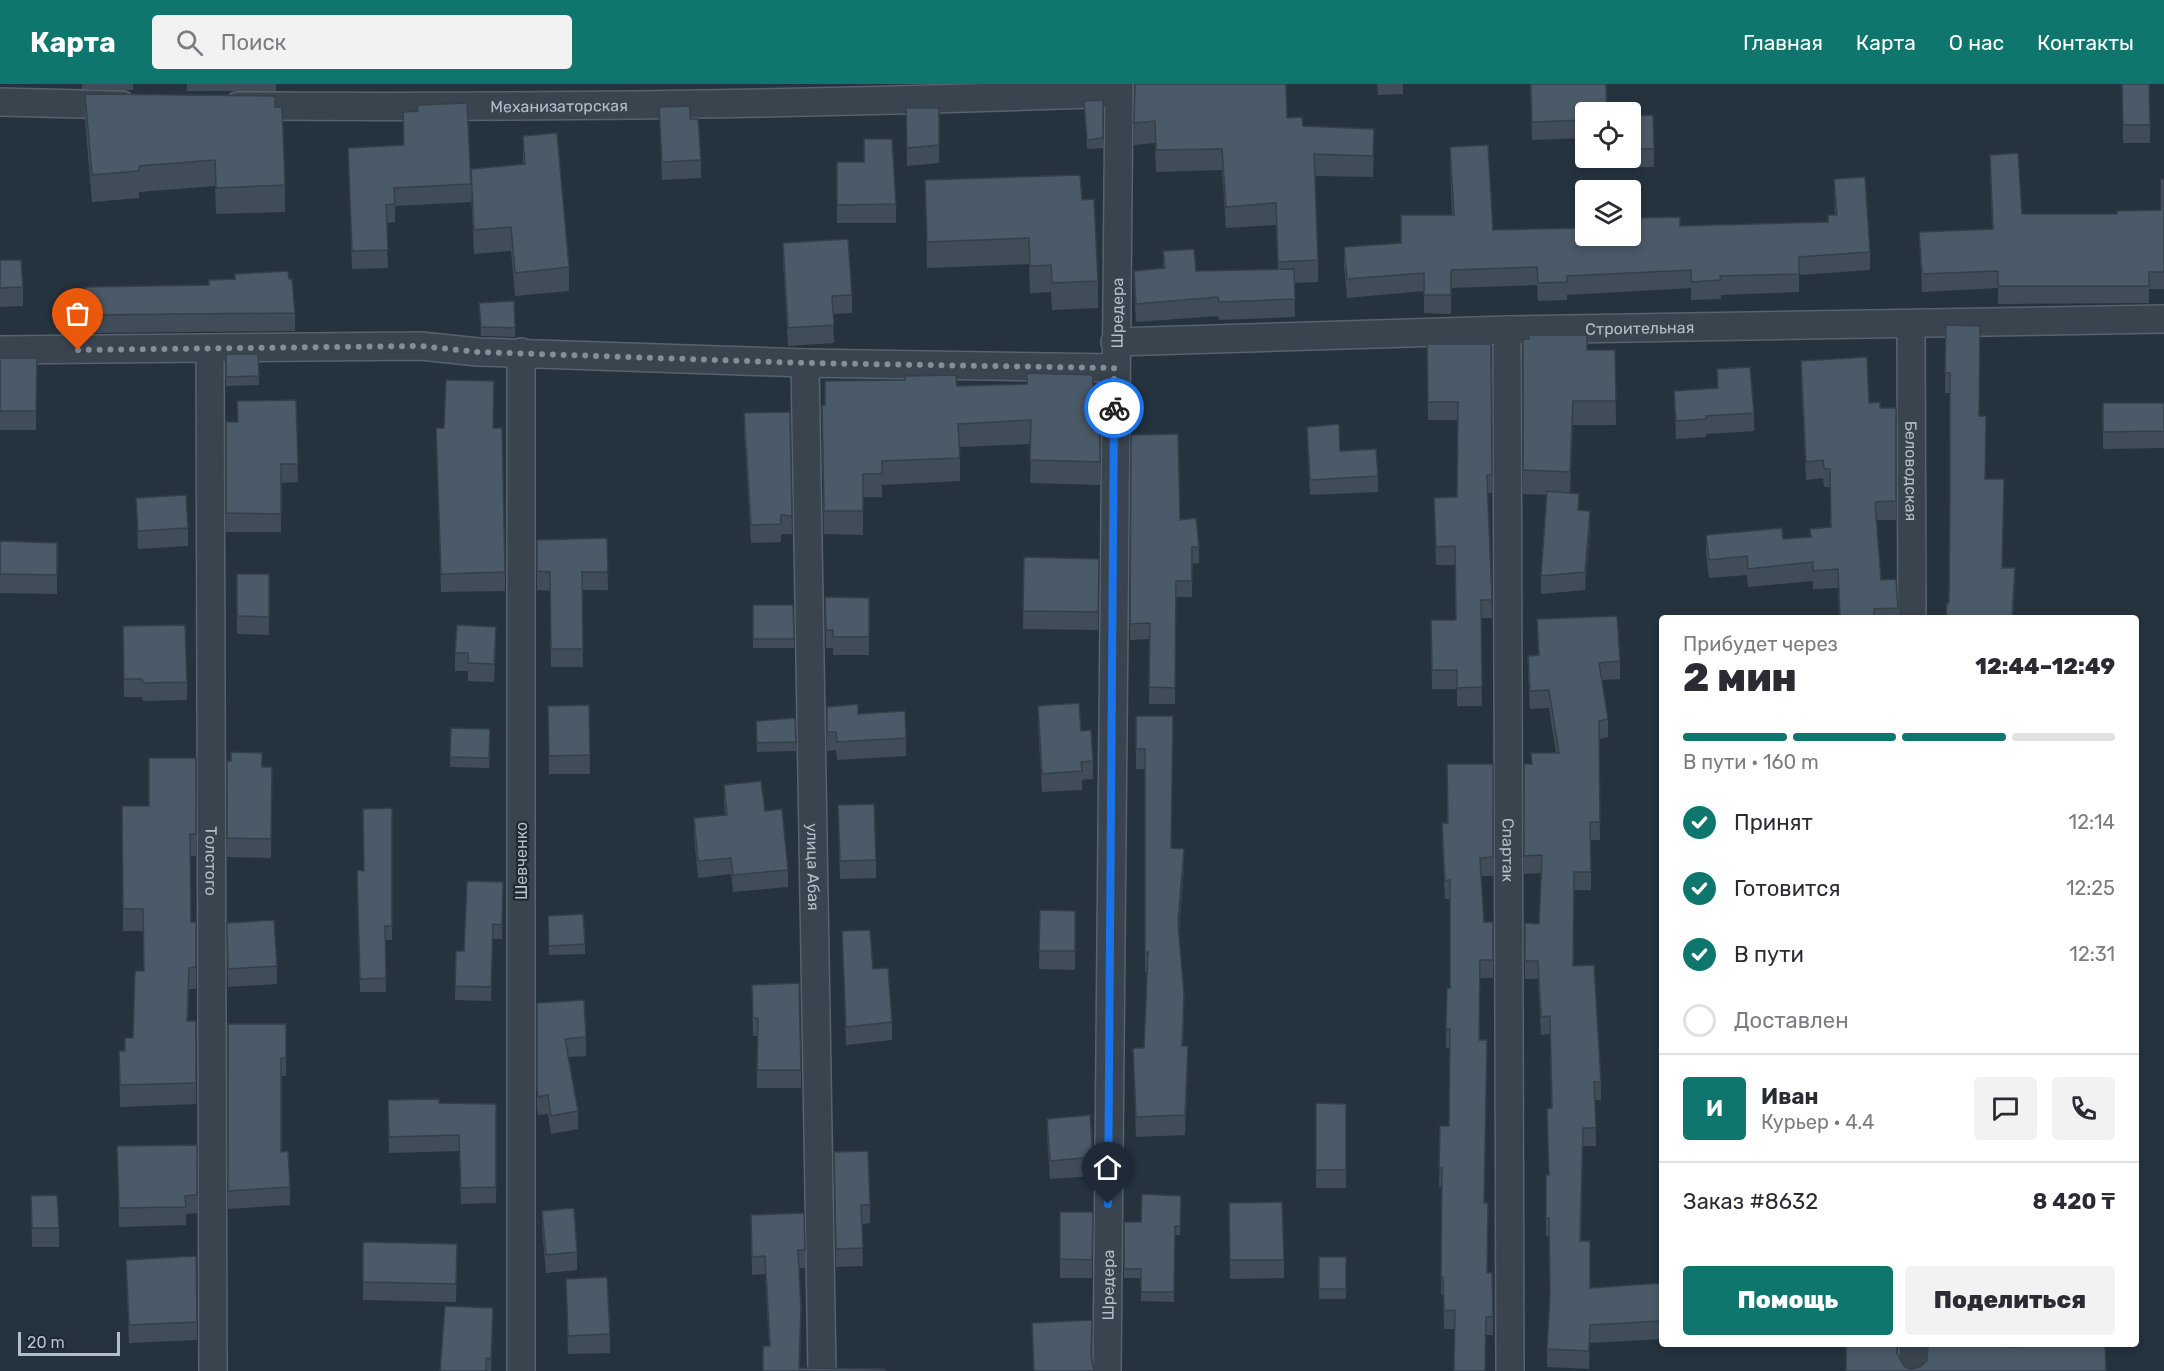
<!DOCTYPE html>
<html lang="ru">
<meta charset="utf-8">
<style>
body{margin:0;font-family:Rubik,sans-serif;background:#f2f2f3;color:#2b2b33;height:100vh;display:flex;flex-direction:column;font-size:22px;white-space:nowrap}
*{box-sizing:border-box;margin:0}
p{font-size:20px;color:#7c7c81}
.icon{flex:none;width:33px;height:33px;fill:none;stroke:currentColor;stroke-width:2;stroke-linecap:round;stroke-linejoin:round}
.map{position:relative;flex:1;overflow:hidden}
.details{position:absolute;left:1659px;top:531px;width:480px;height:732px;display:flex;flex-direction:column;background:#fff;border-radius:6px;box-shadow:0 3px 9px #0003}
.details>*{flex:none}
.tools{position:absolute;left:1575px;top:18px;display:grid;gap:12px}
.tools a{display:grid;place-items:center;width:66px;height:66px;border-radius:6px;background:#fff;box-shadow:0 3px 9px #0003;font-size:30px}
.scale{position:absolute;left:18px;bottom:15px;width:102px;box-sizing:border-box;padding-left:6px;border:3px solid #b5bfca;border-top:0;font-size:16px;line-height:21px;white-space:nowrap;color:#b5bfca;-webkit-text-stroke:4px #1e2934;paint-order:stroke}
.pin{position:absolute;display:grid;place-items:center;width:51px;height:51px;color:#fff;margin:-62px -26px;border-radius:50% 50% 50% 0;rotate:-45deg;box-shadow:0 0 6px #0007}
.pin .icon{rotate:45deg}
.courier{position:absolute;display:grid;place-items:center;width:60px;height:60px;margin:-30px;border:4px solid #1a73e8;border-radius:50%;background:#fff;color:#222;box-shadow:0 2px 8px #0007}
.overview em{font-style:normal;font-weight:800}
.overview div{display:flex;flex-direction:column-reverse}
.overview{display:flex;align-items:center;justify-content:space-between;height:102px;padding:0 24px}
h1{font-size:39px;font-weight:800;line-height:45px}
.bar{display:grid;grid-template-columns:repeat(4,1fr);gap:9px 6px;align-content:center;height:72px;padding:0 24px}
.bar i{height:8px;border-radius:4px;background:#e1e1e2}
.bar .selected{background:#0f766e}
.bar p{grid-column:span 4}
.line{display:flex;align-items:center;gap:15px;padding:0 24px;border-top:2px solid #e1e1e2}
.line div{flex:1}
.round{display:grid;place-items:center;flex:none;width:63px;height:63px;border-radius:6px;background:#f2f2f3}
ol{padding:0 24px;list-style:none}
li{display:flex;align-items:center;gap:18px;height:66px}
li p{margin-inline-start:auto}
li .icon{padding:6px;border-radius:50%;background:#0f766e;color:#fff;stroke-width:4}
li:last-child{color:#7c7c81}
li i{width:33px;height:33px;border:3px solid #e1e1e2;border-radius:50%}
.primary-button{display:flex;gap:12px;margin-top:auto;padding:12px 24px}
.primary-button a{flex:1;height:69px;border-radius:6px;background:#0f766e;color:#fff;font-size:24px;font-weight:800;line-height:69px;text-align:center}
.primary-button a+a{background:#f2f2f3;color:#2b2b33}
header{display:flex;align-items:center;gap:36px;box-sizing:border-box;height:84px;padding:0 30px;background:#0f766e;color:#fff}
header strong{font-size:28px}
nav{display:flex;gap:33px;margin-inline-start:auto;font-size:21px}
.search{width:420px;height:54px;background:#f2f2f3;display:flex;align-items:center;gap:15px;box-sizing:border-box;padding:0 21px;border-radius:6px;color:#7c7c81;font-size:22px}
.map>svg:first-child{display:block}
</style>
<header>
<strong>Карта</strong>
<div class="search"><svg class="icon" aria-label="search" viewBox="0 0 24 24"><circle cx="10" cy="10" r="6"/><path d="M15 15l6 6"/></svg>Поиск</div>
<nav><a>Главная</a><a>Карта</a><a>О нас</a><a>Контакты</a></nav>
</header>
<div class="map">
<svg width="2164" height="1287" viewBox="0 0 2164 1287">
<rect width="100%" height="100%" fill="#25333f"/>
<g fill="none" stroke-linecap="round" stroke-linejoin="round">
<defs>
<g id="minor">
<path d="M0 18 122 21"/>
<path id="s1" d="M238 22C532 24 826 20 1119 9"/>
<path id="s2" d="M1911 240 1912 534"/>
<path id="s3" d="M1507 246 1510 1287"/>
<path id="s4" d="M1115 258 1507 246 2164 235"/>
<path id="s5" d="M210 265 213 1287"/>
<path d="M0 266 421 262 478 268 805 279 1115 284"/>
<path id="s6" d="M805 279 822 1287"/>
<path d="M1913 1260V1287"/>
<path d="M521 1287V268"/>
<path id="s7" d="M1107 1287 1119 0"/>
</g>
</defs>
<use href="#minor" stroke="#57626d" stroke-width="30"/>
<use href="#minor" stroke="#39444f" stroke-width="27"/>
</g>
<path fill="#404d59" d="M82 0H133V6L82 5Z
M187 0H276V7H187Z
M1135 0 1287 34 1303 42 1374 66 1373 93 1315 92 1318 176V198L1294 199 1295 233 1219 236 1218 232 1136 238 1134 205V187L1163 184V167L1196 187 1278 186 1276 141 1226 144 1222 86 1156 88 1155 59 1134 61Z
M1377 0H1403V10L1378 11Z
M1530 0H1606L1586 28V54L1532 56Z
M2122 0 2150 41V59H2123Z
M85 10 275 23 285 101V128L216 130 215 102 139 108V114L92 118 85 37Z
M1103 16V64L1087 65 1084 17Z
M659 23 690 35 701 76V94L662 96Z
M906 24H939V79L907 82Z
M403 28 471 100V118L395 122V138L386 139 388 184 352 185 348 64 403 61Z
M1630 32 1654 65V83L1609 84 1608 74H1630Z
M523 52 569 183V207L515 212 511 167 474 170 471 109V85L523 80Z
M1450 63 1493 146 1828 138V131H1835L1834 95 1870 168V186L1799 191V208L1721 211V215L1691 216V204L1567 211V216L1538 217 1537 201 1451 204V230L1424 229V207L1347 214 1344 182V163L1401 159 1452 131 1450 81Z
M1990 71 2022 130H2117L2161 126 2164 95V205H2149V219L1998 220V204L1922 208 1919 148 1992 145Z
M837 78 896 120V139H837Z
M925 96 1082 116 1098 197V224L1052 226 1051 208 1030 209 1029 180 927 184Z
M783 159 852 211V229L833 230 834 259 788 262 783 177Z
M0 176 23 203V222L0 223Z
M289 195 295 229V247L86 249 85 203 209 201Z
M479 219 515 244V253L481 252Z
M1946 241 1979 332 1986 395 2003 484 2015 505 1949 519 1950 309H1945Z
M1523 255 1587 266H1615L1616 341H1573L1570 409 1590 445 1585 506 1541 510V492L1546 411 1523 410Z
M1427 260H1491L1492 409H1488L1492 534H1481L1482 622H1457V605H1432L1431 536H1456L1455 481H1436L1434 414 1457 413 1458 336H1428Z
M226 270H258L259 301 226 302Z
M0 274H37L36 346H0Z
M1801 277 1880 324H1896V436H1877L1881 496 1898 524V534H1839L1838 504 1813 505V497L1748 503 1747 491 1709 494 1706 469V451L1783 455 1810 453 1830 443V403H1824L1823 394 1806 396 1801 295Z
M1717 285 1754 329V347L1706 350V353L1676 355 1674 307 1717 304Z
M957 302 1093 315V345H1100V401L1030 399 1031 360 960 363V397L882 401V413H863V451L824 450 822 345Z
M296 316 298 398 281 399V448H226V338H237V317Z
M2103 319H2164V364L2103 365Z
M790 328 792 450H781V458L751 459 744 347V329Z
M1307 343 1340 367 1378 392V408L1310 411 1307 358Z
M436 344H494L505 488V507L441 508Z
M136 414 188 444V462L138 465Z
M1180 436 1199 463V479L1192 480V513H1176L1175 620H1149L1150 555 1130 556V540Z
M607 454 608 506H582L583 583H551L550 507 537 506V456Z
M0 457 57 459V510L0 509Z
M1024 473 1099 475 1098 546 1023 545Z
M237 490H269V551L237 550Z
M825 513 869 514V571H833V564H826Z
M753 521H793L794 564H753Z
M1537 535 1620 577V595L1602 596 1608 635V653L1599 655 1600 756H1591V806H1574V882L1601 998V1016H1595L1596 1062H1583L1581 1157 1590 1204 1662 1199V1255L1590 1259 1589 1285 1547 1283V1265L1550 1214 1549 1152H1546V1091H1549L1547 1025 1551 1024 1550 950 1541 951 1538 895H1525V839L1539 840 1541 789 1524 790V680H1532L1556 669 1549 624 1530 625 1528 590V572L1538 571Z
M123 542 187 598V616L143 617 142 613H124Z
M496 561 494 598 468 597V587H455V569Z
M589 621 590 690H549L548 622Z
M1038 622 1093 677V695L1082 696V706L1042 708 1038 640Z
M827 623 858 630 906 654V672L837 676 836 666 827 667Z
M1136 632 1172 764 1184 784 1179 848 1184 931 1183 962 1188 982 1185 1051 1136 1053 1133 964H1144L1147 888H1145V685H1136Z
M795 634 796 667 757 668 756 646Z
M451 644 490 645 489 684 450 683Z
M196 674V772H190L191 838H196V905H189L188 937H196V1020L120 1023 119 967H125L133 954 144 887 143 847H123L122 722H149Z
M227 677 262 683H272L271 774 227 773Z
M1493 680V792H1481L1484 838H1493V894H1480V956L1487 1189 1493 1233V1251H1486L1455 1245H1444L1443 1211H1441L1442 1103H1439L1440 1042H1449L1450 964H1446V945L1450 904V815H1445L1442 757V739H1447Z
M724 701 765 727 788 786V803L733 808 731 790 698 794 694 751V734L725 731 724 718Z
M838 721 876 776V794L840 795Z
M392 724V856H385L386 908H360L357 800Z
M503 813 502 855H493L491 917 455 916 456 867H464Z
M1040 826 1075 827V886L1039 885Z
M548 832 585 860V870L549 871Z
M227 839 277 882V900L228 903Z
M842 847 873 885 892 938V956L846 961Z
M752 901 801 986V1004H757V952H753Z
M537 919 586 953V972L568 973 578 1027V1045L551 1050 548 1030 538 1031 537 1021Z
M228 940H286V992H281V1068L290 1103V1121L228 1125Z
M388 1016 439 1019 496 1020V1119L461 1120 459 1067 389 1069Z
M1316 1019 1346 1020V1104H1316Z
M1047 1035 1093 1073V1092L1050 1095 1047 1053Z
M197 1061V1129L186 1130V1141L119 1143 117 1062Z
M834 1068 870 1121V1139L862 1140 863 1182 836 1183Z
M31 1112 59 1144V1163H32Z
M1181 1121 1180 1151H1175L1174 1218 1141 1217V1194H1124V1138H1141Z
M542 1127 577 1168V1186L546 1189 542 1145Z
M1060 1128H1093L1092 1194H1060Z
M804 1129 805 1184H799L801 1242 800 1284 763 1287 769 1262 765 1190 752 1191 751 1131Z
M1229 1137 1284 1176V1194L1230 1195Z
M363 1158 457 1160 456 1218 363 1216Z
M1319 1173H1346V1215H1319Z
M126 1176 197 1238V1256L129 1259Z
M566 1195 610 1250V1269L568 1270Z
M493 1242 491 1287H440Z"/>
<path fill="#343f49" d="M1573 317V341L1570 412V388Z
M1590 427V445L1585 506V488Z
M2015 484V505L2013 534H2012Z
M496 543V561L494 598V580Z
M1184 765V784L1178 858V838Z
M1188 962V982L1185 1051V1031Z
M493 1224V1242L491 1287V1275Z
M801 1224V1242L799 1287Z
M1590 1241V1259L1589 1285V1267Z"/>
<path fill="#4b5a68" stroke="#343f49" stroke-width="1.5" d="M1135 0H1286L1287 34 1302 33 1303 42 1374 45 1373 72 1314 70 1318 176 1278 178 1276 119 1226 123 1222 65 1156 66 1155 37 1134 39Z
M1531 0H1606L1607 28H1586V36L1532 38Z
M2122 0H2149L2150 41H2123Z
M85 10 275 12V23H282L285 101 216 104 215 76 139 82V87L92 91Z
M1103 16V54L1087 56 1084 17Z
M467 19 471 100 394 104 395 120 386 121 388 166 352 167 348 64 404 61 403 28 418 27 417 21Z
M690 22V35H698L701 76 662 78 659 23Z
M906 24H939V61L907 64Z
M1653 31 1654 65H1630V32Z
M557 49 569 183 515 189 511 143 474 146 471 85 525 80 523 52Z
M864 55H892L896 120 837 121V78H864Z
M1488 61 1493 146 1586 144V152H1630V134L1680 133V142L1828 138V131H1837L1834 95 1865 93 1870 168 1799 173V190L1720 192 1721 196 1691 198V186L1567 192V198L1538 199 1537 183 1451 186V211H1424V189L1347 195 1344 163 1401 159V131H1454L1450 63Z
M2018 69 2022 130H2117V127L2161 126V95H2164V188H2149V202H1998V187L1922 190 1919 148 1993 145 1990 71Z
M1080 91 1082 116 1094 115 1098 197 1052 199 1051 181 1030 182 1029 154 927 158 925 96Z
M848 155 852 211 832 212 834 241 788 244 783 159Z
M1194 165 1196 187 1294 185 1295 215 1219 218 1218 213 1136 220 1134 187 1165 184 1163 167Z
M0 176H21L23 203 0 204Z
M288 187 289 195H292L295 229 86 231 85 203 209 201V196L235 195V190Z
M514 217 515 244 481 243 479 219Z
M1946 241 1980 242 1979 332H1986L1985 395H2004L2002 484H2015L2012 534H1946L1947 519H1949L1950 414V289H1945Z
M1529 251H1587V266H1615L1616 317H1573L1570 388 1523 386V255H1529Z
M1427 260H1491L1492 391H1487L1492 516H1481L1482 603 1457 604V586H1432L1431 536H1456L1455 462 1436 463 1434 414 1457 413 1458 318H1428Z
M226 270H258L259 292 226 293Z
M1867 273 1869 319 1880 318V324H1896V417L1875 418 1881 496 1896 495 1898 524 1874 525V534H1840L1838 485 1813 487V478L1748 485 1747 472 1709 476 1706 451 1782 444 1783 455 1811 453 1810 445 1831 443 1830 385H1824L1823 376 1806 378 1801 277Z
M0 274H37L36 327H0Z
M1750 283 1754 329 1706 332V335L1676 337 1674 307 1718 304 1717 285Z
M1027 289 1093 291 1092 345H1100V378L1030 376 1031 336 958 340 960 374 882 377V390H863V427H824L822 321H825V297L905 296V292L956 291 957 302 1027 300Z
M446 296 494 297 493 344H502L505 488 441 490 436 344H444Z
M296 316 298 380H281V430L226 429V338H238L237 317Z
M2103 319H2164V347L2103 348Z
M790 328 792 432 781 431V440L751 441 744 329Z
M1339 340 1340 367 1376 365 1378 392 1310 396 1307 343Z
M1178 350 1180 436 1196 434 1199 463H1192V497H1176L1175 604 1149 603 1150 539 1130 540 1131 351Z
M1547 407 1579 410 1578 426 1590 427 1585 488 1541 492Z
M186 411 188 444 138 447 136 414Z
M607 454 608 488H582L583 565H551L550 488 537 487V456Z
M0 457 57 459V491L0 490Z
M1024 473 1099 475 1098 528 1023 527Z
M237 490H269V533L237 532Z
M825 513 869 514V553H833V546H826Z
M753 521H793L794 555H753Z
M1617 532 1620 577 1599 579 1608 635 1599 637 1600 738H1590L1591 788H1574L1573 882 1594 881 1601 998H1594L1596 1044H1583L1580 1157H1590V1204L1662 1199V1237L1590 1241 1589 1267 1547 1265 1550 1210 1549 1134H1546V1091H1549L1547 1025 1552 1024 1550 932 1541 933 1538 877H1525V839L1539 840 1542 771 1524 772V680H1532L1531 669H1559L1549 606 1530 607 1528 572 1539 571 1537 535Z
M185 541 187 598 143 599 142 595H124L123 542Z
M457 541 496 543 494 580 468 579V569H455Z
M1079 619 1081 647 1091 646 1093 677 1081 678 1082 687 1042 690 1038 622Z
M858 620V630L905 627 906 654 837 658 836 648H827V623Z
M589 621 590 671 549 672 548 622Z
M1136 632H1173L1171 764 1184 765 1178 838 1184 911 1182 962H1188L1185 1031 1136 1033 1133 964H1144L1148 868 1145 869V665H1136Z
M795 634 796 658 757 659 756 637Z
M451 644 490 645 489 674 450 673Z
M231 668 262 669V683H272L271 755 227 754V677H231Z
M149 674H196V750H190L191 838H196V883L189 884 187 937H196V999L120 1001 119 967H125V954H133L135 887H144L143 825H123L122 722H149Z
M1447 680H1493V773L1480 774 1484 838H1493V876H1480L1479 956H1487L1484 1119H1488L1487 1189H1492L1493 1233H1486L1485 1287H1454L1455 1226 1444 1227 1443 1193H1441L1442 1084H1439L1440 1042H1449L1450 945H1446L1447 904H1450V796L1445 797 1442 739H1448Z
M761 697 765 727 782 725 788 786 733 791 731 774 698 777 694 734 727 731 724 701Z
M874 720 876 776 840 777 838 721Z
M392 724V842H385L386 894 360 895 357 786 364 787 363 725Z
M467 797 503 798 502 841 493 840 491 903 455 902 456 867H464Z
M1040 826 1075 827V867H1039Z
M583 830 585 860 549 862 548 832Z
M274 836 277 882 228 885 227 839Z
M870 846 873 885 888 884 892 938 846 943 842 847Z
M799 899 801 986H757L758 934H753L752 901Z
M584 916 586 953 565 955 578 1027 551 1032 548 1011 538 1013 537 1002V919Z
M228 940H286V974H281V1068L288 1067 290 1103 228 1107Z
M439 1015V1019L496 1020V1103L461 1104 459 1051 389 1053 388 1016Z
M1316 1019 1346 1020V1086H1316Z
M1090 1031 1093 1073 1050 1077 1047 1035Z
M197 1061V1111L185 1112 186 1123 119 1124 117 1062Z
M868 1067 870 1121H861L863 1164 836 1165 834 1068Z
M1142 1110 1181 1112 1180 1142H1175L1174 1208H1141V1185H1124V1138H1141Z
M57 1111 59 1144H32L31 1112Z
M1282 1118 1284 1176H1230L1229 1119Z
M574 1124 577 1168 546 1171 542 1127Z
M1060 1128H1093L1092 1176 1060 1175Z
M804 1129 805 1166H798L801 1224 799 1284 885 1285V1287H763V1262H770L765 1172 752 1173 751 1131Z
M363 1158 457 1160 456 1200 363 1198Z
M196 1172 197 1238 129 1241 126 1176Z
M1319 1173H1346V1205H1319Z
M607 1193 610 1250 568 1252 566 1195Z
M445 1222 493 1224 491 1275 486 1274V1287H440Z
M1092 1236 1091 1272 1094 1287H1034L1032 1239Z
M1846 1260H1897V1270L1905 1283 1912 1285 1920 1283 1927 1277 1928 1260H2007L2008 1263 2066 1260H2105L2106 1287H1846Z"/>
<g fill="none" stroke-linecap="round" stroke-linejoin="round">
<path stroke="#838e99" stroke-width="6" stroke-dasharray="0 10.8" d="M78 266 421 262 478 268 805 279 1114 284V324"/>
<path stroke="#1a73e8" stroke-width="8" d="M1108 1120 1114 324"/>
</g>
<g text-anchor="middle" stroke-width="4.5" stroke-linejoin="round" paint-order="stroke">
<g font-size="16" fill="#b5bfca" stroke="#1e2934">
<text dy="6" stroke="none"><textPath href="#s1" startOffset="321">Механизаторская</textPath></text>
<text dy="6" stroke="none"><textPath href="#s7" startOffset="1058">Шредера</textPath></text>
<text dy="6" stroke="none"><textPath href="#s4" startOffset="525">Строительная</textPath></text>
<text dy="6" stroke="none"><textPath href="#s2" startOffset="147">Беловодская</textPath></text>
<text dy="6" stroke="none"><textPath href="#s3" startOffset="520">Спартак</textPath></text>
<text dy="6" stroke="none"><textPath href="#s5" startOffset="512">Толстого</textPath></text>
<text transform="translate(521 777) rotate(-90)" y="6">Шевченко</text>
<text dy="6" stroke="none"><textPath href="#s6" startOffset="504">улица Абая</textPath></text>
<text dy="6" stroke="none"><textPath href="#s7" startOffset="86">Шредера</textPath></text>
</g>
</g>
</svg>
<div class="tools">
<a><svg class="icon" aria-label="locate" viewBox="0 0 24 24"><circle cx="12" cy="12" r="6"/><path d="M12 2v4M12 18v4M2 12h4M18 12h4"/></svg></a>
<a><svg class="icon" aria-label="layers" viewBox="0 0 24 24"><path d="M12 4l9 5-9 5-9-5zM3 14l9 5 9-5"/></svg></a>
</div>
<div class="scale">20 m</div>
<div class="pin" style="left:78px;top:266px;background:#ea580c"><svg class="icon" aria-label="bag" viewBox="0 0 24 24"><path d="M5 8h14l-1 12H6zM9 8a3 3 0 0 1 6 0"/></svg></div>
<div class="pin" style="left:1108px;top:1120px;background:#1f2937"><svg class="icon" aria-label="home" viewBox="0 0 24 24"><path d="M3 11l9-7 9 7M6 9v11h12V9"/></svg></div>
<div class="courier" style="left:1114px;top:324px"><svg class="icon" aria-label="bike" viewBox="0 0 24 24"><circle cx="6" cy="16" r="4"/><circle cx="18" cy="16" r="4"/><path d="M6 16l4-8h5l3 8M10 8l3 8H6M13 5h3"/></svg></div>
<section class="details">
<div class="overview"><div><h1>2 мин</h1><p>Прибудет через</p></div><em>12:44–12:49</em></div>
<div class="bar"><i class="selected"></i><i class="selected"></i><i class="selected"></i><i></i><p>В пути · 160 m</p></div>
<ol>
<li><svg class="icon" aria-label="check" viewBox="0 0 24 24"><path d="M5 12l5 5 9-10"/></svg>Принят<p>12:14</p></li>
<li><svg class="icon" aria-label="check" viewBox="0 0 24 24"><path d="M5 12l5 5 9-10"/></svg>Готовится<p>12:25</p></li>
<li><svg class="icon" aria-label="check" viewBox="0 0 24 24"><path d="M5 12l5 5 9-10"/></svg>В пути<p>12:31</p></li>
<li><i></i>Доставлен</li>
</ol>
<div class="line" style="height:108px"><b class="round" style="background:#0f766e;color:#fff">И</b><div><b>Иван</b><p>Курьер · 4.4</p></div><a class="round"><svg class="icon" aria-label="chat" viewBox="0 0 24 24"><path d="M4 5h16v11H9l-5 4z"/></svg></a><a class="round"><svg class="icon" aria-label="phone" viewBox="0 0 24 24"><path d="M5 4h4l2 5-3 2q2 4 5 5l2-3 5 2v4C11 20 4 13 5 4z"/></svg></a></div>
<div class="line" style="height:78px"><div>Заказ #8632</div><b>8 420 ₸</b></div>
<div class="primary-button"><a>Помощь</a><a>Поделиться</a></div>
</section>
</div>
